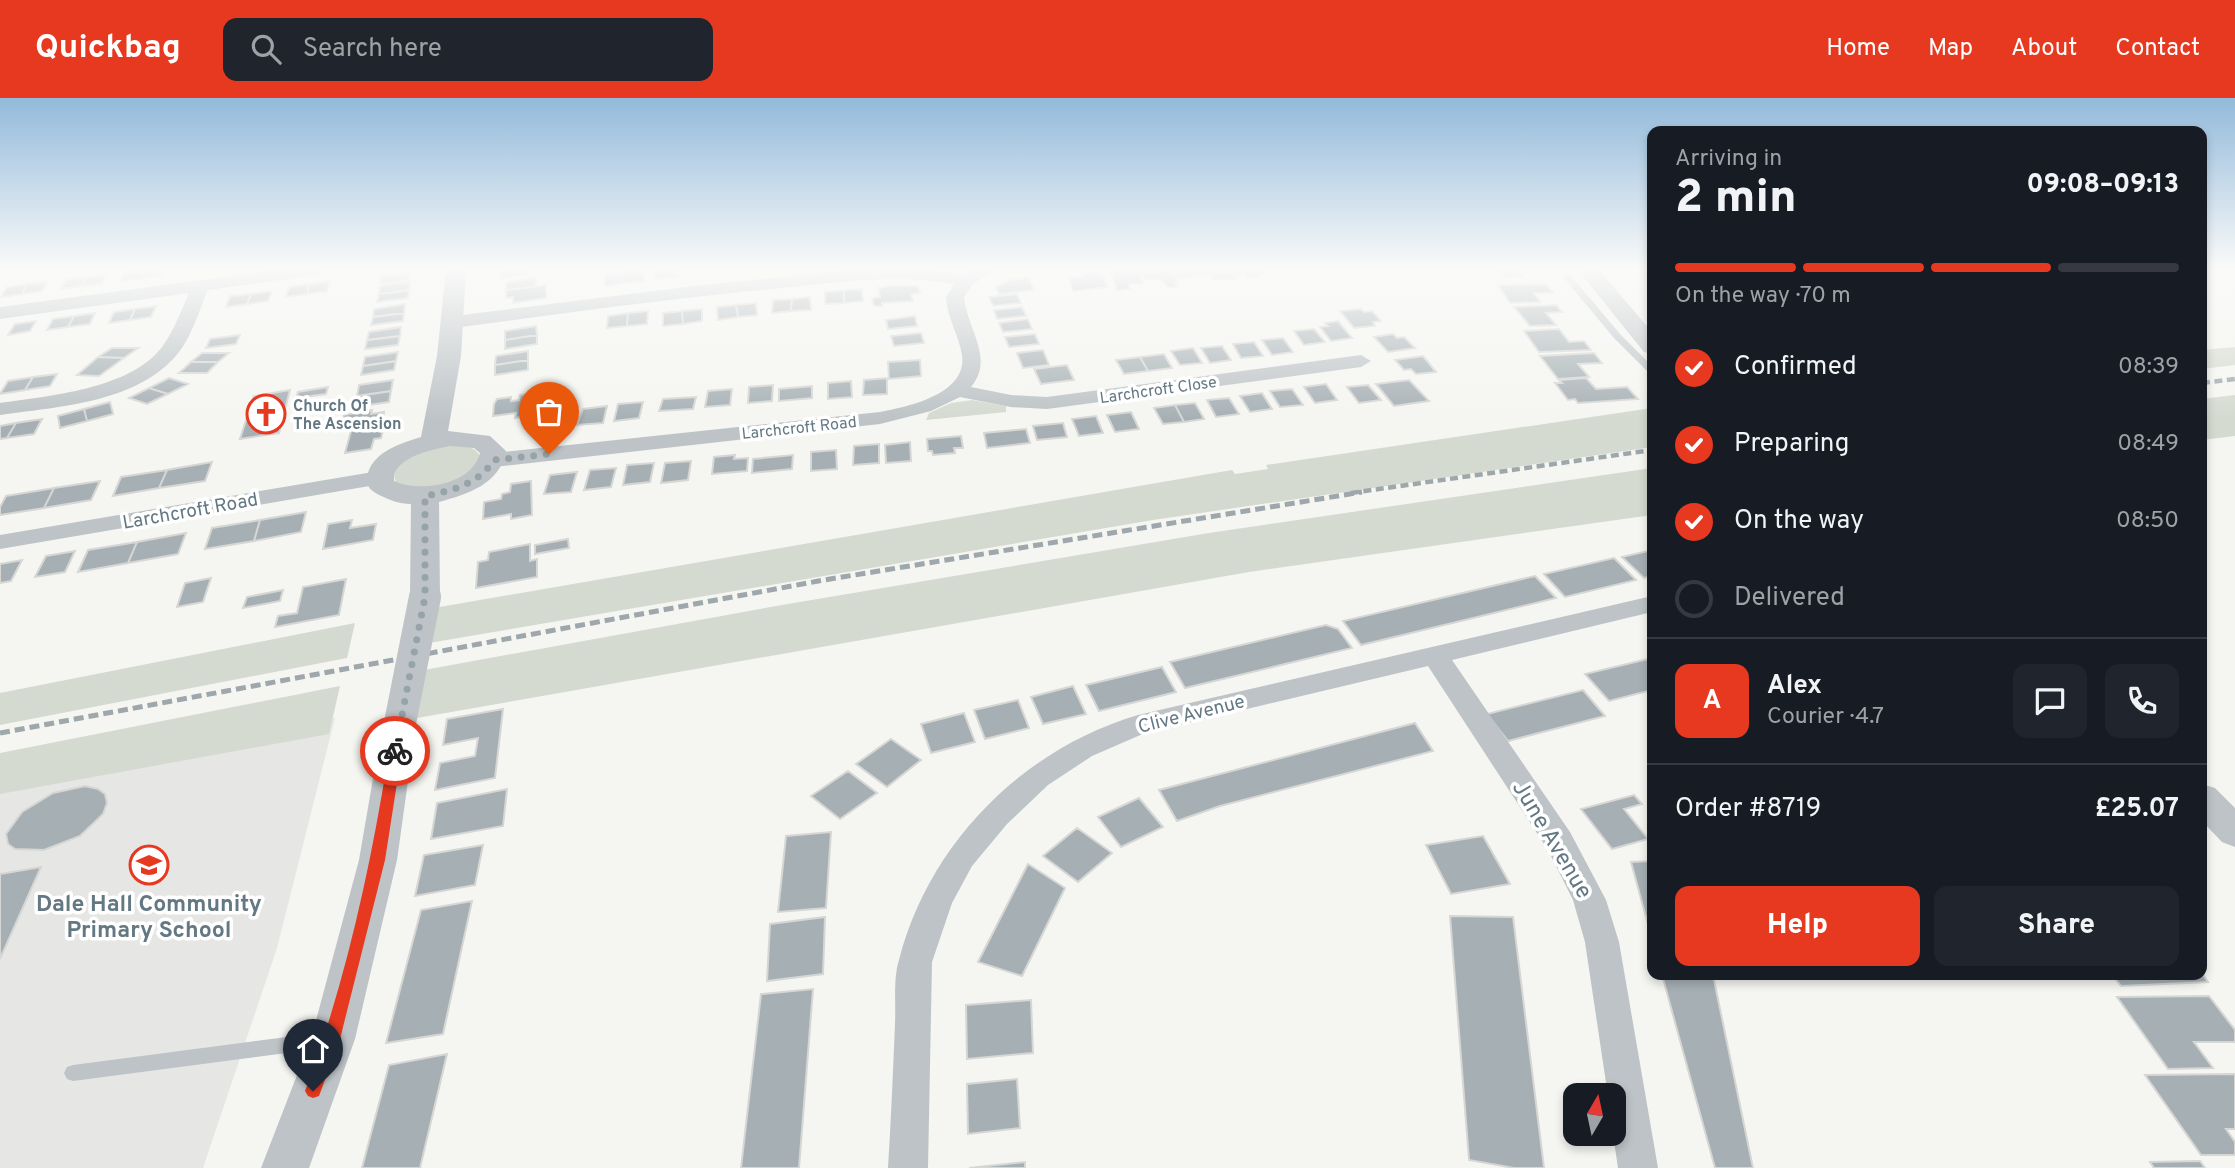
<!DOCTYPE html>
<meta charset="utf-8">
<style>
body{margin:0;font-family:Overpass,sans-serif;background:#20242c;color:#f1f3f6;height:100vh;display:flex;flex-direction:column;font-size:26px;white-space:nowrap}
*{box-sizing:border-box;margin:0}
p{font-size:23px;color:#9ea1a6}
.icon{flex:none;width:38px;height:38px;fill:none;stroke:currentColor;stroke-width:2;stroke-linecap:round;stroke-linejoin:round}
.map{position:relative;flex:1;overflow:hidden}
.drawer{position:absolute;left:1647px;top:28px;width:560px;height:854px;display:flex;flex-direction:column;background:#171b24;border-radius:14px;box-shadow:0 4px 10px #0003}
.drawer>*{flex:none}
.needle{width:46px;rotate:9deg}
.controls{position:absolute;left:1563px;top:985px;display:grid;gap:14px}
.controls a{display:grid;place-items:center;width:63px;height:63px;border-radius:14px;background:#171b24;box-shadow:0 4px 10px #0003;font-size:35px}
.pin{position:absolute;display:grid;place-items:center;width:60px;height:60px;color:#fff;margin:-72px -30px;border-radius:50% 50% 50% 0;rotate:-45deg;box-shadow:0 0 7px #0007}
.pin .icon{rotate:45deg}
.courier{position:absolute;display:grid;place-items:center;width:70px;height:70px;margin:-35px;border:5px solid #e7391f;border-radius:50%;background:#fff;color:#222;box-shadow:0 2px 9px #0007}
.head em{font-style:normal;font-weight:800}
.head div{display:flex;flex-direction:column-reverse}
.head{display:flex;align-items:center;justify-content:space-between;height:119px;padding:0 28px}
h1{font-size:46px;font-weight:800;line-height:52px}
.bar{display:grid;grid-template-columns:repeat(4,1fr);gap:10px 7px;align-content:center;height:84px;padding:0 28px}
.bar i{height:9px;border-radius:5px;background:#363941}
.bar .on{background:#e7391f}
.bar p{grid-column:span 4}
.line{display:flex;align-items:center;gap:18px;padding:0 28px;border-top:2px solid #363941}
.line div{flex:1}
.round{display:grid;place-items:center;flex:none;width:74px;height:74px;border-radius:14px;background:#20242c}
ol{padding:0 28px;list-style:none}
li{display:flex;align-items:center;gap:21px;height:77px}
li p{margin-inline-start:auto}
li .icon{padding:7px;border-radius:50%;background:#e7391f;color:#fff;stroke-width:4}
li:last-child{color:#9ea1a6}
li i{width:38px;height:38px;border:4px solid #363941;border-radius:50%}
.primary-button{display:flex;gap:14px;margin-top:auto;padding:14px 28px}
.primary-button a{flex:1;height:80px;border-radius:14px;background:#e7391f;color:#fff;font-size:28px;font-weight:800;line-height:80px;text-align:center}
.primary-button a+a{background:#20242c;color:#f1f3f6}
header{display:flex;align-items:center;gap:42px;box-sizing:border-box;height:98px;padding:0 35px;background:#e7391f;color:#fff}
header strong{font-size:33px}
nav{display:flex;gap:38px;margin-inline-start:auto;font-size:24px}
.search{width:490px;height:63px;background:#20242c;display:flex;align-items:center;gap:18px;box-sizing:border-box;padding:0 24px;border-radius:14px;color:#9ea1a6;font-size:26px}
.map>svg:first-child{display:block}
</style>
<header>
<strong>Quickbag</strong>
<div class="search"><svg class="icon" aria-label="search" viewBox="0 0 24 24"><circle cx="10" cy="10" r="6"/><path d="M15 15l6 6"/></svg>Search here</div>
<nav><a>Home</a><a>Map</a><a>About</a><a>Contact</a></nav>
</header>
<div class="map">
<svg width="2235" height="1070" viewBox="0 0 2235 1070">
<rect width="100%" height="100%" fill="#f5f5f1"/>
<path fill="#e6e6e5" d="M335 620 277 850 203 1070H0V684Z"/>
<path fill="#d5dad0" d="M2235 249V267L2202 271V252Z
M2235 297V338L2202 342V301Z
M972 302 1006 308V314L926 322 929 315 951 305Z
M1652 310V349L1153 422 429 545 434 510 1232 372 1235 376 1268 371 1266 367Z
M445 347C459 348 476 345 481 361 454 391 434 394 396 385L393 374 409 358Z
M1652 370V417L1249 474 417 620 424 572 776 508 1209 435Z
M355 525 347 560 0 627V595Z
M340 588 329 636 0 696V655Z"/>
<path fill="#a6b0b4" stroke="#d6d6d4" stroke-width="2" d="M145 172H163L160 178 140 181Z
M145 172 140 181 121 183 125 174Z
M500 172H529V176L500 180Z
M643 172 644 183 624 185V174Z
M656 172H677V179L656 181Z
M1138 172 1143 185 1128 186 1130 191 1117 192 1111 174Z
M1140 172H1172L1178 184 1175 185 1177 189H1168L1161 181 1145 182Z
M1174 172H1206L1209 177 1178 180Z
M1208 172H1240L1243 177 1234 178 1236 181 1213 182Z
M1243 172H1266L1268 176H1259L1261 179 1247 180Z
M1498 172H1517L1523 178 1504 179Z
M1102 173 1107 189 1073 193 1069 180 1082 179 1081 175Z
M410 174 409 182 380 186 381 178Z
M624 174V185L605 188V176Z
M106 176 102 186 81 188 87 179Z
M87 179 81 188 61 191 67 181Z
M536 180V188L506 192 507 184Z
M1029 180 1034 192 999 196 996 189 1010 182Z
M330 183 327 193 307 196 309 186Z
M48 184 42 193 22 196 27 186Z
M410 184 409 192 379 196 380 188Z
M27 186 22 196 1 199 7 189Z
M309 186 307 196 286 199 289 189Z
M1546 186 1553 195H1534L1540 204 1510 205 1498 187Z
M546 187V200L513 205V199L506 200V192Z
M891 188H918L920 195 911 196 913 203 882 205V208H874L872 200 880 199 878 190Z
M862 191 863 203 844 205V192Z
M409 192 408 200 377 204 379 196Z
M844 192V205L825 206V194Z
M272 193 268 203 247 206 251 196Z
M251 196 247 206 226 209 230 198Z
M1017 196 1021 205 993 208 989 199Z
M810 199 811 212 791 213 792 201Z
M792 201 791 213 772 215 773 202Z
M756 205 757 217 738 219 736 207Z
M405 206 404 215 373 219 374 211Z
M736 207 738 219 718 222 717 209Z
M1556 207 1562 214 1546 215 1556 227 1530 228 1514 209Z
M156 208 151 219 130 222 135 211Z
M1022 209 1026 218 997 221 994 212Z
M135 211 130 222 109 225 114 214Z
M702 211V223L683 226 682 213Z
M1361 211 1364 214 1372 213 1381 223 1373 224 1375 228 1354 230 1340 213Z
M648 213 647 226 627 228 628 215Z
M682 213 683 226 663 228V215Z
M95 215 90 226 68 229 74 218Z
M404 215 403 223 371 227 373 219Z
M628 215 627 228 607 230 608 218Z
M74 218 68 229 47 232 53 221Z
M915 218 917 228 888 231 886 222Z
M1028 221 1032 231 1003 234 999 225Z
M36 223 30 233 8 237 15 226Z
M1338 223 1352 240 1331 243 1320 229 1328 228 1325 225Z
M536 228 537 237 505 242V233Z
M401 229 400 238 367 242 369 234Z
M1314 231 1325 244 1304 247 1294 233Z
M1559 231 1569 244 1584 243 1591 252 1539 254 1524 233Z
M921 235 924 245 894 248 891 238Z
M1035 236 1039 246 1009 249 1005 239Z
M1393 236 1397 240 1404 239 1415 250 1388 254 1374 239Z
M240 237 236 246 206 250 210 241Z
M537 237V246L505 251V242Z
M400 238 398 247 365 251 367 242Z
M1283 240 1293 254 1272 257 1262 242Z
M1254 244 1263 258 1241 260 1233 246Z
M1222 248 1231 262 1210 265 1201 250Z
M112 250H138L124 260 98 259Z
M1193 250 1202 265 1180 267 1171 253Z
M1043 252 1049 267 1023 270 1017 255Z
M528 253V262L495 267 496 258Z
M398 254 396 263 363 268 365 259Z
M202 255H229L218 264H191Z
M1594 255 1602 265 1578 266 1589 279 1558 281 1540 258Z
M1164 256 1172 270 1148 273 1140 259Z
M1423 258 1436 274 1416 276 1411 271 1404 272 1395 262Z
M98 259 124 260 99 278 77 277Z
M1140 259 1148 273 1124 276 1116 262Z
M528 262V272L495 277V267Z
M920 262 921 278 889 281 888 264Z
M396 263 394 272 361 277 363 268Z
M191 264H218L207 275H179Z
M1067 267 1074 282 1041 286 1034 271Z
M57 276 50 288 25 292 33 279Z
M33 279 25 292 0 296 8 283Z
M169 280 188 286 168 296 149 290Z
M887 280V296L863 297 864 282Z
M1586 280 1596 291 1627 289 1638 301 1578 305 1575 301 1568 302 1555 285H1562L1559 282Z
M393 282 391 293 357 298 359 287Z
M1409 282 1429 303 1394 308 1376 286Z
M851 283 852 299 828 301V285Z
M1326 286 1337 302 1315 305 1304 289Z
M773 287 772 303 748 305 749 289Z
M1368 287 1381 302 1359 305 1347 289Z
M812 288V300L779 303V291Z
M328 289 326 296 296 300 298 294Z
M149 290 168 296 147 306 129 300Z
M732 291 730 307 705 309 708 293Z
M1292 291 1303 307 1280 309 1270 293Z
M290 292 279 335 240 341 254 298Z
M391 293 389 304 354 309 357 298Z
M535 295 534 317 515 320 516 315 493 318 494 306 497 301 511 299V303L519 302 520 297Z
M1262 295 1272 311 1250 314 1240 298Z
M696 299 693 311 659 313 663 301Z
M1229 300 1239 316 1216 319 1207 302Z
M110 304 113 316 87 323 84 311Z
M643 304 639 320 614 323 618 306Z
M1195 305 1204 321 1184 324 1175 307Z
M1175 307 1184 324 1163 326 1154 310Z
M607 308 603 325 577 327 583 311Z
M84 311 87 323 60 330 58 318Z
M372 312 371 316 384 314 382 326 349 331 350 326 342 327 344 317Z
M573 312 569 329 543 331 548 314Z
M1131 314 1139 331 1115 334 1107 317Z
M1096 318 1103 335 1079 338 1072 321Z
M42 321 34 336 7 340 16 325Z
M16 325 7 340 0 341V328Z
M1063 325 1067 339 1037 342 1033 328Z
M384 328 381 340 374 341 371 351 345 355 351 333Z
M1026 331 1030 345 987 350 984 335Z
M961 338 963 350H954L955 355 933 357 932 353H928L927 341Z
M910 344 911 363 886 365 885 347Z
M879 346V365L853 367 854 348Z
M836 352 837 371 811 373V354Z
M735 357 734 361 748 360 747 373 712 376 714 359Z
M793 357 792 371 752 375 753 361Z
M691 363 688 382 661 385 665 365Z
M212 364 205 383 159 390 167 372Z
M654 365 650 384 623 387 627 367Z
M616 370 611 389 584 392 590 372Z
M167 372 159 390 113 398 121 379Z
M577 374 571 394 544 396 550 377Z
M100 383 91 402 44 410 54 390Z
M531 383 532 417 511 421V416L483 421 484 404 501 401 502 396 510 394 511 386Z
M54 390 44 410 0 417V409L6 398Z
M306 414 301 434 254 443 260 422Z
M260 422 254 443 205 451 212 430Z
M352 422 350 430 376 426 373 442 323 451 328 426Z
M186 435 178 456 128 465 137 444Z
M568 441 569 450 535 456V447Z
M137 444 128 465 78 474 88 452Z
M530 446V463L537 461V479L476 490 478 464 488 462 489 454Z
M1652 452V478L1644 480 1622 459Z
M75 453 65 474 35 479 46 458Z
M1614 460 1636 482 1565 499 1544 476Z
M22 462 11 483 0 485V466Z
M1535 478 1556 500 1361 547 1343 523Z
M211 480 203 504 177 509 185 485Z
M346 481 339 517 275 529 278 518 297 515 303 489Z
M283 492 280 503 243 510 247 499Z
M1326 527 1338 531 1352 550 1185 590 1170 564Z
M1652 560V592L1609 603 1585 576Z
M1162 569 1176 594 1099 613 1086 587Z
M1073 588 1086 616 1043 626 1031 599Z
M1583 592 1605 618 1508 643 1487 616Z
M1018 602 1029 630 985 641 974 612Z
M503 611 495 680 435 692 440 665 475 658 478 640 443 647 447 621Z
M964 615 975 644 931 655 921 626Z
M1415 625 1433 653 1220 708 1177 723 1159 692Z
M891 641 921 662 887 689 856 666Z
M848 673 877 695 840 721 811 698Z
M85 688 98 691 105 696 107 705 103 716 80 738 44 752 15 751 8 746 6 736 22 714 53 695Z
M507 691 503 728 431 741 437 705Z
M1634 697 1642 706 1624 711 1648 741 1612 751 1581 711Z
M1139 700 1163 729 1121 749 1098 719Z
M1077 730 1112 755 1078 784 1043 758Z
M831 734 826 810 778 814 786 738Z
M1483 738 1510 786 1451 796 1426 747Z
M483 747 475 787 415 798 424 757Z
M1652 763V841L1631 764Z
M1028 766 1065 790 1022 878 978 864Z
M41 769 0 861V776Z
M472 803 443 936 386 945 421 812Z
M1450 818 1513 819 1544 1070H1514L1469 1062Z
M825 819 823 876 767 883 770 826Z
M2202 875 2208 884 2121 888 2112 877Z
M1662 877H1713L1753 1070H1715Z
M813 891 799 1070H741L761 896Z
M2209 898 2235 932V944H2194L2213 970 2168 971 2117 899Z
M1031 902 1033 955 967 961 966 907Z
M447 956 420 1070H362L389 967Z
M2235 976V1031H2226L2235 1044V1057H2201L2145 977Z
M1017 981 1020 1030 968 1036 967 986Z
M2200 1063 2205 1070H2154L2150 1064Z
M1025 1064V1070H969Z"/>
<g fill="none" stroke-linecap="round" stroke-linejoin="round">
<path fill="#bdc3c6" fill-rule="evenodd" d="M1563 175H1569L1620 236 1652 268V276L1649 275 1614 240 1563 179Z
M325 934 331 937 333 942 331 947 325 950 73 983 67 981 64 975 67 969 73 967Z"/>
<path fill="#bdc3c6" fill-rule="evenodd" d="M277 172H326L318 177 208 192C198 215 191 242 174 260 133 305 56 309 0 317V305C49 298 130 291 162 249 174 233 181 213 189 195L0 221V209Z
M852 172H930L963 177 972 172H994L972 187 964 199C967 231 995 260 971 289L1011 297 1047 299 1361 257 1371 263 1361 269 1047 311 1011 309 960 299 931 313 880 326 494 369 486 367 483 362 486 357 494 355 880 314C908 309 968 296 962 257 959 237 947 220 946 199L954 186C894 175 833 185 773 191 666 201 560 216 454 230L445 224 454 218 703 187Z
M379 373 387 375 390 380 387 385 0 451V437Z
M1652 498V514L1452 562 1570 734 1606 802 1619 844 1658 1070H1618L1613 1036 1614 998H1608L1585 844 1573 802 1548 752 1428 568 1145 635 1092 658 1048 687 1007 726 972 768 952 805 932 864 928 1070H888C891 1022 893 974 895 926 896 906 893 881 899 862 929 745 1023 651 1138 617Z"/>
<path fill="#bdc3c6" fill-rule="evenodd" d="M446 172H466L461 258 448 333 490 338 506 353C500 386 468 396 439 404L440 499 436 506 425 509 414 506 410 499 411 406C399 406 390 402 379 397 372 393 367 390 367 381 369 355 401 345 421 339L437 258ZM450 348 474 350 480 355C472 387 420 395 394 383V376C403 357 431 352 450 348Z
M1578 172H1599L1652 234V256L1644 254Z
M397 628 409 631 414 640 397 762 355 941 309 1070H261L311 941 359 762 380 640 385 631Z
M2202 686 2215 690 2235 710V749L2222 744 2202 723Z"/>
<path stroke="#9ea7ab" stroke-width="4.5" stroke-dasharray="8 4.5" stroke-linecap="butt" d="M2202 285 2235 281
M1351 395 1652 352"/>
<path stroke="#9ea7ab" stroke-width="5" stroke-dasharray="10 5" stroke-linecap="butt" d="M0 635 824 482 1362 394"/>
<path stroke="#bdc3c6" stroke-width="32" d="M397 640 425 499"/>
</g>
<linearGradient id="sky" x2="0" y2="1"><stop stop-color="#93badb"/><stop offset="0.53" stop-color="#fafaf9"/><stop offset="1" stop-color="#fafaf9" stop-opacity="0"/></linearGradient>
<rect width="2235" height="322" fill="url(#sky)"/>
<path fill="#e7391f" d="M395 648 402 653 385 762 340 941 319 998 313 1000 308 998 305 993C346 883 371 768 389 653Z"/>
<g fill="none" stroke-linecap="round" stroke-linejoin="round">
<path stroke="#96a4aa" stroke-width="7" stroke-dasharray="0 12.6" d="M395 653 425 499V398C451 393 479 386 494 362L549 356"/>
</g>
<defs>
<symbol id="church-ring" viewBox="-11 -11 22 22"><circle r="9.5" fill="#fff" stroke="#e7391f" stroke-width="1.5"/><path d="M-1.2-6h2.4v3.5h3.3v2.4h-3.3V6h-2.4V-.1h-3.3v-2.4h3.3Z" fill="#e7391f"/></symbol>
<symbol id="school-ring" viewBox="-11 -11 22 22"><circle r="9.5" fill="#fff" stroke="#e7391f" stroke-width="1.5"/><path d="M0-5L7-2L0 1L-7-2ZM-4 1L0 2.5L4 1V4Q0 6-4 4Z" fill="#e7391f"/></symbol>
</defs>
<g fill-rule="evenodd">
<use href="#church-ring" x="244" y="294" width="44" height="44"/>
<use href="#school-ring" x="127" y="745" width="44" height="44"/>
</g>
<g text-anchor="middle" stroke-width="7" stroke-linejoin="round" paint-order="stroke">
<g font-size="16" fill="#637883" stroke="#fff">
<text transform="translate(1158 291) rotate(-8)" y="6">Larchcroft Close</text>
<text transform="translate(799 329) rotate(-6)" y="6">Larchcroft Road</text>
</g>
<g font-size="16" font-weight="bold" fill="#637883" stroke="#fff" text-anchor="start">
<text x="293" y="313">Church Of<tspan x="293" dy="18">The Ascension</tspan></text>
</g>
<g font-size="19" fill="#637883" stroke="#fff">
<text transform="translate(190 412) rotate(-10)" y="7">Larchcroft Road</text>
<text transform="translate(1191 615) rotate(-14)" y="7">Clive Avenue</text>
</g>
<g font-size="23" fill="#637883" stroke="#fff">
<text transform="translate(1553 741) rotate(59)" y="8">June Avenue</text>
</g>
<g font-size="23" font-weight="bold" fill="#637883" stroke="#fff">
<text x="149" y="813">Dale Hall Community<tspan x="149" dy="26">Primary School</tspan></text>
</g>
</g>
</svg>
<div class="controls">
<a><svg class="needle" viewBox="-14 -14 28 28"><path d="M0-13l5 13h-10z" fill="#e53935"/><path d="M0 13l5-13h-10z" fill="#9ea1a6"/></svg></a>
</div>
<div class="pin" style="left:549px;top:356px;background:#ea580c"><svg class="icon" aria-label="bag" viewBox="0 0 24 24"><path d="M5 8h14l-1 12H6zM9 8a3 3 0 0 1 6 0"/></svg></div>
<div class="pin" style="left:313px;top:993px;background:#1f2937"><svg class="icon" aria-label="home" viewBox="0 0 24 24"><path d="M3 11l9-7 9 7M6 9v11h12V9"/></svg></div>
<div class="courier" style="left:395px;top:653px"><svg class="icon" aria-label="bike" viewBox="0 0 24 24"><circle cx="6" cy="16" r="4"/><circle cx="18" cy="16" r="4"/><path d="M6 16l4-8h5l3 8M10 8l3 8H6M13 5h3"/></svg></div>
<section class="drawer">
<div class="head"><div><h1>2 min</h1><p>Arriving in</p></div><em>09:08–09:13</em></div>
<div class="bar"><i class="on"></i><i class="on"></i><i class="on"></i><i></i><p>On the way · 70 m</p></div>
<ol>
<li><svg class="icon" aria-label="check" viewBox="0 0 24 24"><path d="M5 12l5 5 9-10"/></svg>Confirmed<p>08:39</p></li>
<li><svg class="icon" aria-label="check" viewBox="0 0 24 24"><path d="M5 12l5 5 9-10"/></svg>Preparing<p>08:49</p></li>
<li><svg class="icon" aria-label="check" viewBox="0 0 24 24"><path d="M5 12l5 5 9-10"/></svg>On the way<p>08:50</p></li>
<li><i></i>Delivered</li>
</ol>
<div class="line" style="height:126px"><b class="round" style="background:#e7391f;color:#fff">A</b><div><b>Alex</b><p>Courier · 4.7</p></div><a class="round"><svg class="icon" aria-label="chat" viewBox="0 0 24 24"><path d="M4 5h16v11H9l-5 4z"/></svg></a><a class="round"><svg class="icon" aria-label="phone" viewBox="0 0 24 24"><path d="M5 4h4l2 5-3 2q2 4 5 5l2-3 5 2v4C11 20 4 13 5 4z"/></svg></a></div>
<div class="line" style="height:91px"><div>Order #8719</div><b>£25.07</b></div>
<div class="primary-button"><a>Help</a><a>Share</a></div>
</section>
</div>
